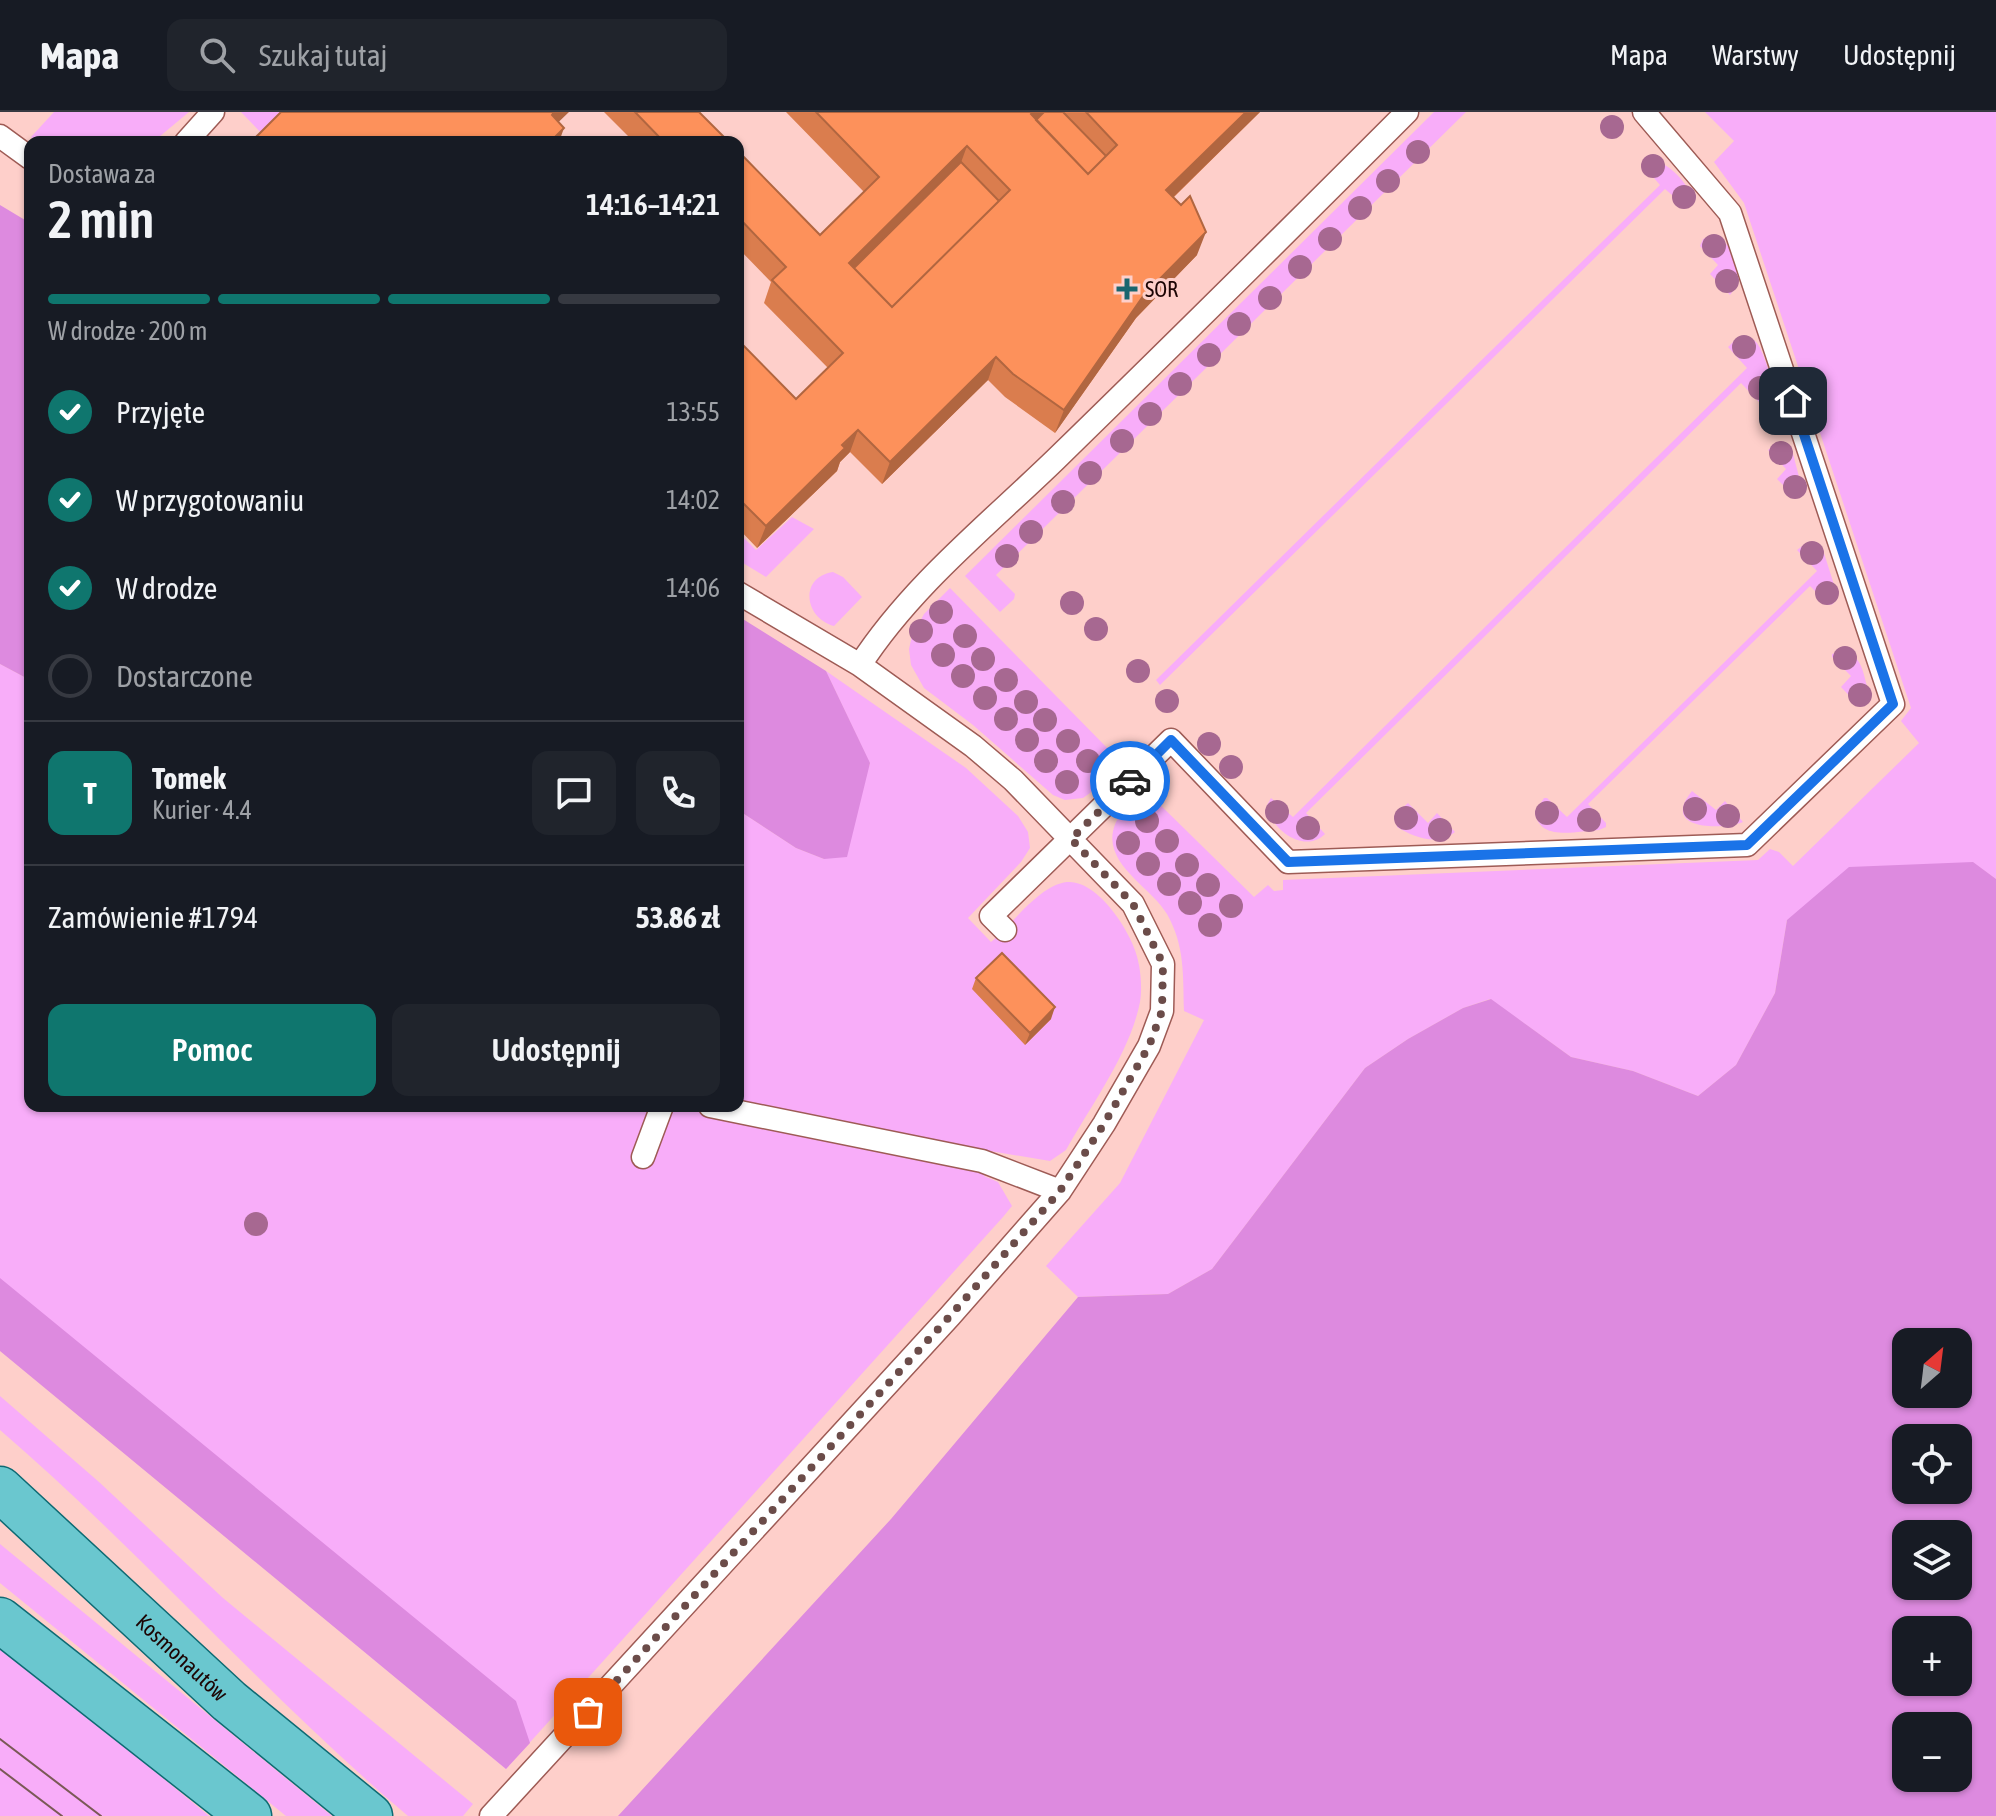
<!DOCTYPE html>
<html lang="pl">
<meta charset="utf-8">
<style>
body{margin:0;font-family:"Asap Condensed",sans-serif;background:#20242c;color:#f1f3f6;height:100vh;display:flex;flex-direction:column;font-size:30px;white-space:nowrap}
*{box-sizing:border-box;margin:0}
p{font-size:26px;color:#9ea1a6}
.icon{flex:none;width:44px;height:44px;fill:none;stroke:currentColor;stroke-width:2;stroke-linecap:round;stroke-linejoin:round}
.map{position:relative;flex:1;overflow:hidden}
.drawer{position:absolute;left:24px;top:24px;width:720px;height:976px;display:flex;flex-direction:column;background:#171b24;border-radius:16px;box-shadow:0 2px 6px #0004}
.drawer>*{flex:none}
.needle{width:52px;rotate:28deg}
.fabs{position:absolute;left:1892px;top:1216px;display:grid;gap:16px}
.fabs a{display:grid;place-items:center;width:80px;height:80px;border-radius:16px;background:#171b24;box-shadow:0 2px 6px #0004;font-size:40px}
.pin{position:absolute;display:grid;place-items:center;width:68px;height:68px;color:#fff;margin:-34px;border-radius:16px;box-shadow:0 4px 12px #0006}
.courier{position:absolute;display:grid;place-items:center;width:80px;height:80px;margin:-40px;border:6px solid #1a73e8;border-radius:50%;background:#fff;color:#222;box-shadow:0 2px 10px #0007}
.headline em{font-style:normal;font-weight:600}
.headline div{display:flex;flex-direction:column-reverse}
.headline{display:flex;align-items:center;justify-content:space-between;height:136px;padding:0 24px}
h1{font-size:52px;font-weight:600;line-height:60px}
.bar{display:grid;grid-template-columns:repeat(4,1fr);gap:12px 8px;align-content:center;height:96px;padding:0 24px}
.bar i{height:10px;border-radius:6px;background:#363941}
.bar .current{background:#0f766e}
.bar p{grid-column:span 4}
.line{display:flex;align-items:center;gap:20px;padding:0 24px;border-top:2px solid #363941}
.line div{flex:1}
.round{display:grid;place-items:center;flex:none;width:84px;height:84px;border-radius:16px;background:#20242c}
ol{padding:0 24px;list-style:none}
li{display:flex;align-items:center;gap:24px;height:88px}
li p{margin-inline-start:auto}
li .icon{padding:8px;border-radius:50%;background:#0f766e;color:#fff;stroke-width:4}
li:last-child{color:#9ea1a6}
li i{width:44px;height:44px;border:4px solid #363941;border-radius:50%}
.cta{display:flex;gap:16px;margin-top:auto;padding:16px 24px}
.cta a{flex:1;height:92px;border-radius:16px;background:#0f766e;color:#fff;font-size:32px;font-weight:600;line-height:92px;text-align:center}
.cta a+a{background:#20242c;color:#f1f3f6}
header{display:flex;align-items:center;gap:48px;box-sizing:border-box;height:112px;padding:0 40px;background:#171b24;border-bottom:2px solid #363941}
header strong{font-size:38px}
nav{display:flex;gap:44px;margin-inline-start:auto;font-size:28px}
.search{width:560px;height:72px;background:#20242c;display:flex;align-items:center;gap:20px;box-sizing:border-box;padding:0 28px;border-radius:16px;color:#9ea1a6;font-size:30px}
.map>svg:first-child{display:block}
</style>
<header>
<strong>Mapa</strong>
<div class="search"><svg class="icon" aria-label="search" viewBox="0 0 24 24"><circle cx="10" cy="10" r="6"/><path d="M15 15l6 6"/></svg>Szukaj tutaj</div>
<nav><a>Mapa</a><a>Warstwy</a><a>Udostępnij</a></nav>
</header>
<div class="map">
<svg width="1996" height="1704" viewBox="0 0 1996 1704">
<rect width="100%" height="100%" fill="#fecfca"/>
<path fill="#f8adf9" d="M54 0H189L153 30H39L31 25Z
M241 0H294L267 27Z
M1434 0H1466L996 463 1015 482 1014 487 1000 500 965 464Z
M1705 0H1996V767L1972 750 1787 808 1775 881 1736 953 1698 984 1633 959 1571 945 1490 887 1463 896 1408 927 1365 956 1212 1157 1168 1182 1078 1185 1046 1154 1120 1071 1204 908 1184 899C1183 863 1185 834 1167 802 1151 774 1098 750 1116 710 1121 699 1136 687 1145 678L1254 785 1268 773 1274 779 1283 778V768L1758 748 1770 737 1779 740 1793 754 1919 631 1901 609 1911 596 1744 91 1714 50 1734 29Z
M1649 47C1666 49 1686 68 1691 84L1686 95 1665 77 1160 573 1156 568 1660 73 1642 52Z
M1711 124C1735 127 1745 166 1730 183L1710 162 1718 153 1700 134 1703 127Z
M1745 224C1750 226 1752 226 1756 230 1762 235 1774 271 1772 279 1771 286 1765 289 1759 290L1741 271 1306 701 1325 722C1304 743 1269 716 1267 693L1271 686 1293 705 1747 256 1728 235 1737 226Z
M1781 332 1792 338 1803 380 1796 386 1777 367 1786 357 1768 338 1774 333Z
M792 405 814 417 766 465 738 448V420L756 438Z
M1805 432 1818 434 1823 438 1837 482 1833 492 1829 493 1810 474 1588 692 1606 711V715L1599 718C1576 719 1539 730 1535 700L1544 686H1547L1567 705 1817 459 1797 438Z
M833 460 843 465 862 485 834 514C804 506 799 465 833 460Z
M950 476 1120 649 1090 681 1083 686 1065 688 1053 683 973 613 924 576 911 553 909 537 912 524 924 502Z
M1841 539C1863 541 1863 563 1869 581V587L1860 595 1841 575 1851 564 1832 545V542Z
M0 552 30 568V994H738V698L796 736 824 747 870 652 826 559 966 656 1018 704 1028 720 1030 736 1021 750 968 806 991 830C1012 813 1039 773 1067 770 1099 767 1136 826 1139 853 1141 864 1142 879 1140 890 1130 941 1091 993 1066 1038L1050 1049 990 1039 984 1064 998 1070 1012 1094 1003 1105 506 1657 0 1238Z
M1692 679 1716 698 1725 689 1743 710C1720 718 1660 718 1692 679Z
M1408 691 1428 711 1437 701 1455 720C1438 734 1415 726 1397 715L1398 700Z
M0 1284 99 1370 223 1486 473 1692 463 1704H408C265 1583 142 1440 0 1318Z
M0 1432 332 1704H286L0 1471Z
M0 1532 209 1704H0Z"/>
<path fill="#dd8adf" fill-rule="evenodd" d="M0 93 30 111V568L0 552Z
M738 504 826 559 870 651 847 745 824 747 796 736 738 698Z
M1973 750 1996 767V1704H618L891 1407 1078 1185 1168 1182 1212 1157 1365 956 1408 927 1463 896 1491 887 1571 945 1633 959 1698 984 1736 953 1775 881 1787 808 1849 755ZM1906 1230H1958V1282H1906ZM1906 1326H1958V1378H1906ZM1906 1422H1958V1474H1906ZM1906 1518H1958V1570H1906ZM1906 1614H1958V1666H1906Z
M0 1166 516 1589 530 1631 506 1657 0 1239Z"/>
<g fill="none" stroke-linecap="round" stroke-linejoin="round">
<defs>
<path id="service" d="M0 24 30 46
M186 30 213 0
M860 553C911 474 989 412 1056 347 1174 232 1291 116 1407 0
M1005 818 991 804 1171 628 1288 750 1747 733 1893 592 1730 101 1644 0
M710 994 982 1049 1060 1079
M643 1045 662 994
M491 1704 950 1204 1060 1079 1104 1012 1149 934 1162 899 1163 852 1133 792 1013 668 973 634 860 553 738 481"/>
<g id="primary">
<path id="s1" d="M0 1377 229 1589 370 1704"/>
<path d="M0 1508 249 1704"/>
</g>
</defs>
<use href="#service" stroke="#9e5b55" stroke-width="25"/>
<use href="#primary" stroke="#0e6a73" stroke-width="47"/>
<use href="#service" stroke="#fff" stroke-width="22"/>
<use href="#primary" stroke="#6ac7cf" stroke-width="44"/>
<path stroke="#7a5956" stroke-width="2" d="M0 1627 101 1704
M0 1657 62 1704"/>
</g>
<g fill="#a76891">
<circle cx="1612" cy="15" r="12"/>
<circle cx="1418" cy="40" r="12"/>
<circle cx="1653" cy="54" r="12"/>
<circle cx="1388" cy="69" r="12"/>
<circle cx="1684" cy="85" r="12"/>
<circle cx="1360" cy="96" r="12"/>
<circle cx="1330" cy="127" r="12"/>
<circle cx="1714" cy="134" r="12"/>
<circle cx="1300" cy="155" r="12"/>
<circle cx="1727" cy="169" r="12"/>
<circle cx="1270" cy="186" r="12"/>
<circle cx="1239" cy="212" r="12"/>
<circle cx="1744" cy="235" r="12"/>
<circle cx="1209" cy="243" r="12"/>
<circle cx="1180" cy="272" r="12"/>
<circle cx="1760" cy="276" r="12"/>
<circle cx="1150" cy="302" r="12"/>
<circle cx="1122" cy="329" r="12"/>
<circle cx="1781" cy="341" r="12"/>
<circle cx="1090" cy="361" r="12"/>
<circle cx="1795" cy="375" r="12"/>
<circle cx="1063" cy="390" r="12"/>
<circle cx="1031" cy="420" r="12"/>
<circle cx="1812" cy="441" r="12"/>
<circle cx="1007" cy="444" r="12"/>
<circle cx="1827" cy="481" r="12"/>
<circle cx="1072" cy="491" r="12"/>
<circle cx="941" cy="500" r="12"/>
<circle cx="1096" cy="517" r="12"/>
<circle cx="921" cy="519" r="12"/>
<circle cx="965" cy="524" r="12"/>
<circle cx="943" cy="543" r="12"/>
<circle cx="1845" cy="546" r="12"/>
<circle cx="983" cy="547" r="12"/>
<circle cx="1138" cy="559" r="12"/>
<circle cx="963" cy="564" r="12"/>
<circle cx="1006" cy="568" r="12"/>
<circle cx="1860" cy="583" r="12"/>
<circle cx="985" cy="586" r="12"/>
<circle cx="1167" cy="589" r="12"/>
<circle cx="1026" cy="590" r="12"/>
<circle cx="1006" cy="607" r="12"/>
<circle cx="1045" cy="608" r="12"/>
<circle cx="1027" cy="628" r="12"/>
<circle cx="1068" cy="629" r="12"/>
<circle cx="1209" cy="632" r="12"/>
<circle cx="1046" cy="649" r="12"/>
<circle cx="1088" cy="649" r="12"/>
<circle cx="1231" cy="655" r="12"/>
<circle cx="1067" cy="670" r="12"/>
<circle cx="1695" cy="697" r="12"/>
<circle cx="1277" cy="700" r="12"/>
<circle cx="1547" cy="701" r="12"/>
<circle cx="1728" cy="704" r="12"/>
<circle cx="1406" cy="706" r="12"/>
<circle cx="1589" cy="708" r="12"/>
<circle cx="1147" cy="709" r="12"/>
<circle cx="1308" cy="716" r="12"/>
<circle cx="1440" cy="718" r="12"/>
<circle cx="1167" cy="729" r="12"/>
<circle cx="1128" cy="731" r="12"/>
<circle cx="1148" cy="752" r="12"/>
<circle cx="1187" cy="753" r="12"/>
<circle cx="1169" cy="772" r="12"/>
<circle cx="1208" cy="773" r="12"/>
<circle cx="1190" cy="791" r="12"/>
<circle cx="1231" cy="794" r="12"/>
<circle cx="1210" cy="813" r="12"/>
<circle cx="256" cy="1112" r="12"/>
</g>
<path fill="#da7d4e" d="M604 0H699L729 30H634Z
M786 0H1260L1173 86 1197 143 1136 206 1055 321 1005 285 988 268 882 372 850 340 840 350 837 359 757 436 738 416V228L796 287 828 256 764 191 771 170 738 136V39L820 123 864 80Z
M976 866 1051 907 1025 933 972 877Z"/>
<path fill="#b16640" d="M554 0H569L543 25 552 3Z
M1033 0H1048L1027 21 1031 2Z
M1246 0H1260L1157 101 1166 78Z
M564 16 559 30H550Z
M967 34 959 56 843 168 849 151Z
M1206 120 1197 143 1136 206 1055 321 1064 298 1144 183Z
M996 245 988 268 882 372 890 350Z
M858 318 850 340 840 350 837 359 757 436 766 414Z
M1055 895 1051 907 1025 933 1030 921Z"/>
<path fill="#fd915b" stroke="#b16640" stroke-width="2" fill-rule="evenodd" d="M281 0H554L552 3 564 16 550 30H251Z
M635 0H699L729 30H664Z
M816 0H1033L1031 2 1088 62 1117 33 1086 0H1246L1166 78 1181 93 1190 84 1206 120 1144 183 1064 298 1013 262 996 245 890 350 858 318 842 333 845 336 766 414 738 386V228L796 287 843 241 772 168 786 155 738 105V39L820 123 879 65ZM967 34 1010 78 892 195 849 151Z
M1044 0H1063L1106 44 1088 62 1036 8Z
M961 50 999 89 892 195 854 156Z
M1002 841 1055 895 1030 921 976 866Z"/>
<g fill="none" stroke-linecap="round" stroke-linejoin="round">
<path stroke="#6b4c49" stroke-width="8" stroke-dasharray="0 14.4" d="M588 1600 950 1204 1060 1079 1104 1012 1149 934 1162 899 1163 852 1133 792 1071 727 1130 669"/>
<path stroke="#1a73e8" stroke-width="10" d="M1130 669 1171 628 1288 750 1747 733 1893 592 1793 289"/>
</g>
<path fill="#1a666f" stroke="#fecfca" stroke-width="3" d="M1123 165h8v8h8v8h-8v8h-8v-8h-8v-8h8z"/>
<g text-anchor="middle" stroke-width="6" stroke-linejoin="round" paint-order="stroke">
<g font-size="22" fill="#1c0504" stroke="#fecfca" text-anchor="start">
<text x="1145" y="185">SOR</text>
</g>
<g font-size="22" fill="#1c0504" stroke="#fecfca">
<text dy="8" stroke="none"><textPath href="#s1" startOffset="248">Kosmonautów</textPath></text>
</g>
</g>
</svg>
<div class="fabs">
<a><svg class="needle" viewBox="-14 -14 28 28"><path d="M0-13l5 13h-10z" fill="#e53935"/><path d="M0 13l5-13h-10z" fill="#9ea1a6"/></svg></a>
<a><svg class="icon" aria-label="locate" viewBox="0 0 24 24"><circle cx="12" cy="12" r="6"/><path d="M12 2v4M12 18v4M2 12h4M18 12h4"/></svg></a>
<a><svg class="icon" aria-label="layers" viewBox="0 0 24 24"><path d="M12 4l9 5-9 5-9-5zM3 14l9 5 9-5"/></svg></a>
<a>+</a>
<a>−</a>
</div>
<div class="pin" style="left:588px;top:1600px;background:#ea580c"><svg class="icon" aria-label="bag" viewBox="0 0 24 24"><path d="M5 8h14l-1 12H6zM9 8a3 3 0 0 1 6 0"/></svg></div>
<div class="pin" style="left:1793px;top:289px;background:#1f2937"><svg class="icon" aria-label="home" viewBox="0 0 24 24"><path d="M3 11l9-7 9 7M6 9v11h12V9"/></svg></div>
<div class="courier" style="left:1130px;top:669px"><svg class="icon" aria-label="car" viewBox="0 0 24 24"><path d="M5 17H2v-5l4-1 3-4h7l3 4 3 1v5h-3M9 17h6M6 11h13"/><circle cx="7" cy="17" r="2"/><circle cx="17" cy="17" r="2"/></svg></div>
<section class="drawer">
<div class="headline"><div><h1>2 min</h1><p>Dostawa za</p></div><em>14:16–14:21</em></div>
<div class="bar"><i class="current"></i><i class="current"></i><i class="current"></i><i></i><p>W drodze · 200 m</p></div>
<ol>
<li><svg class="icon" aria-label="check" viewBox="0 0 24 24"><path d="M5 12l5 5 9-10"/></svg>Przyjęte<p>13:55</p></li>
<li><svg class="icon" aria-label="check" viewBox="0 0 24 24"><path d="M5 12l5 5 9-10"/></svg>W przygotowaniu<p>14:02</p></li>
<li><svg class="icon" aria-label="check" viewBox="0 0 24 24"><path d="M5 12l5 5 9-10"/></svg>W drodze<p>14:06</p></li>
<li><i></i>Dostarczone</li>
</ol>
<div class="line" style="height:144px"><b class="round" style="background:#0f766e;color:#fff">T</b><div><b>Tomek</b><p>Kurier · 4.4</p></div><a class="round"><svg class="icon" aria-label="chat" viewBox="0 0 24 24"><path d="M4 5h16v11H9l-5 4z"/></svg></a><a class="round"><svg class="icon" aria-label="phone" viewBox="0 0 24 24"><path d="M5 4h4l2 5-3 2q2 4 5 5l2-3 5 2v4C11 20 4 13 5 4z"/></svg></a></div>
<div class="line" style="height:104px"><div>Zamówienie #1794</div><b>53.86 zł</b></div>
<div class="cta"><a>Pomoc</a><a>Udostępnij</a></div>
</section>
</div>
